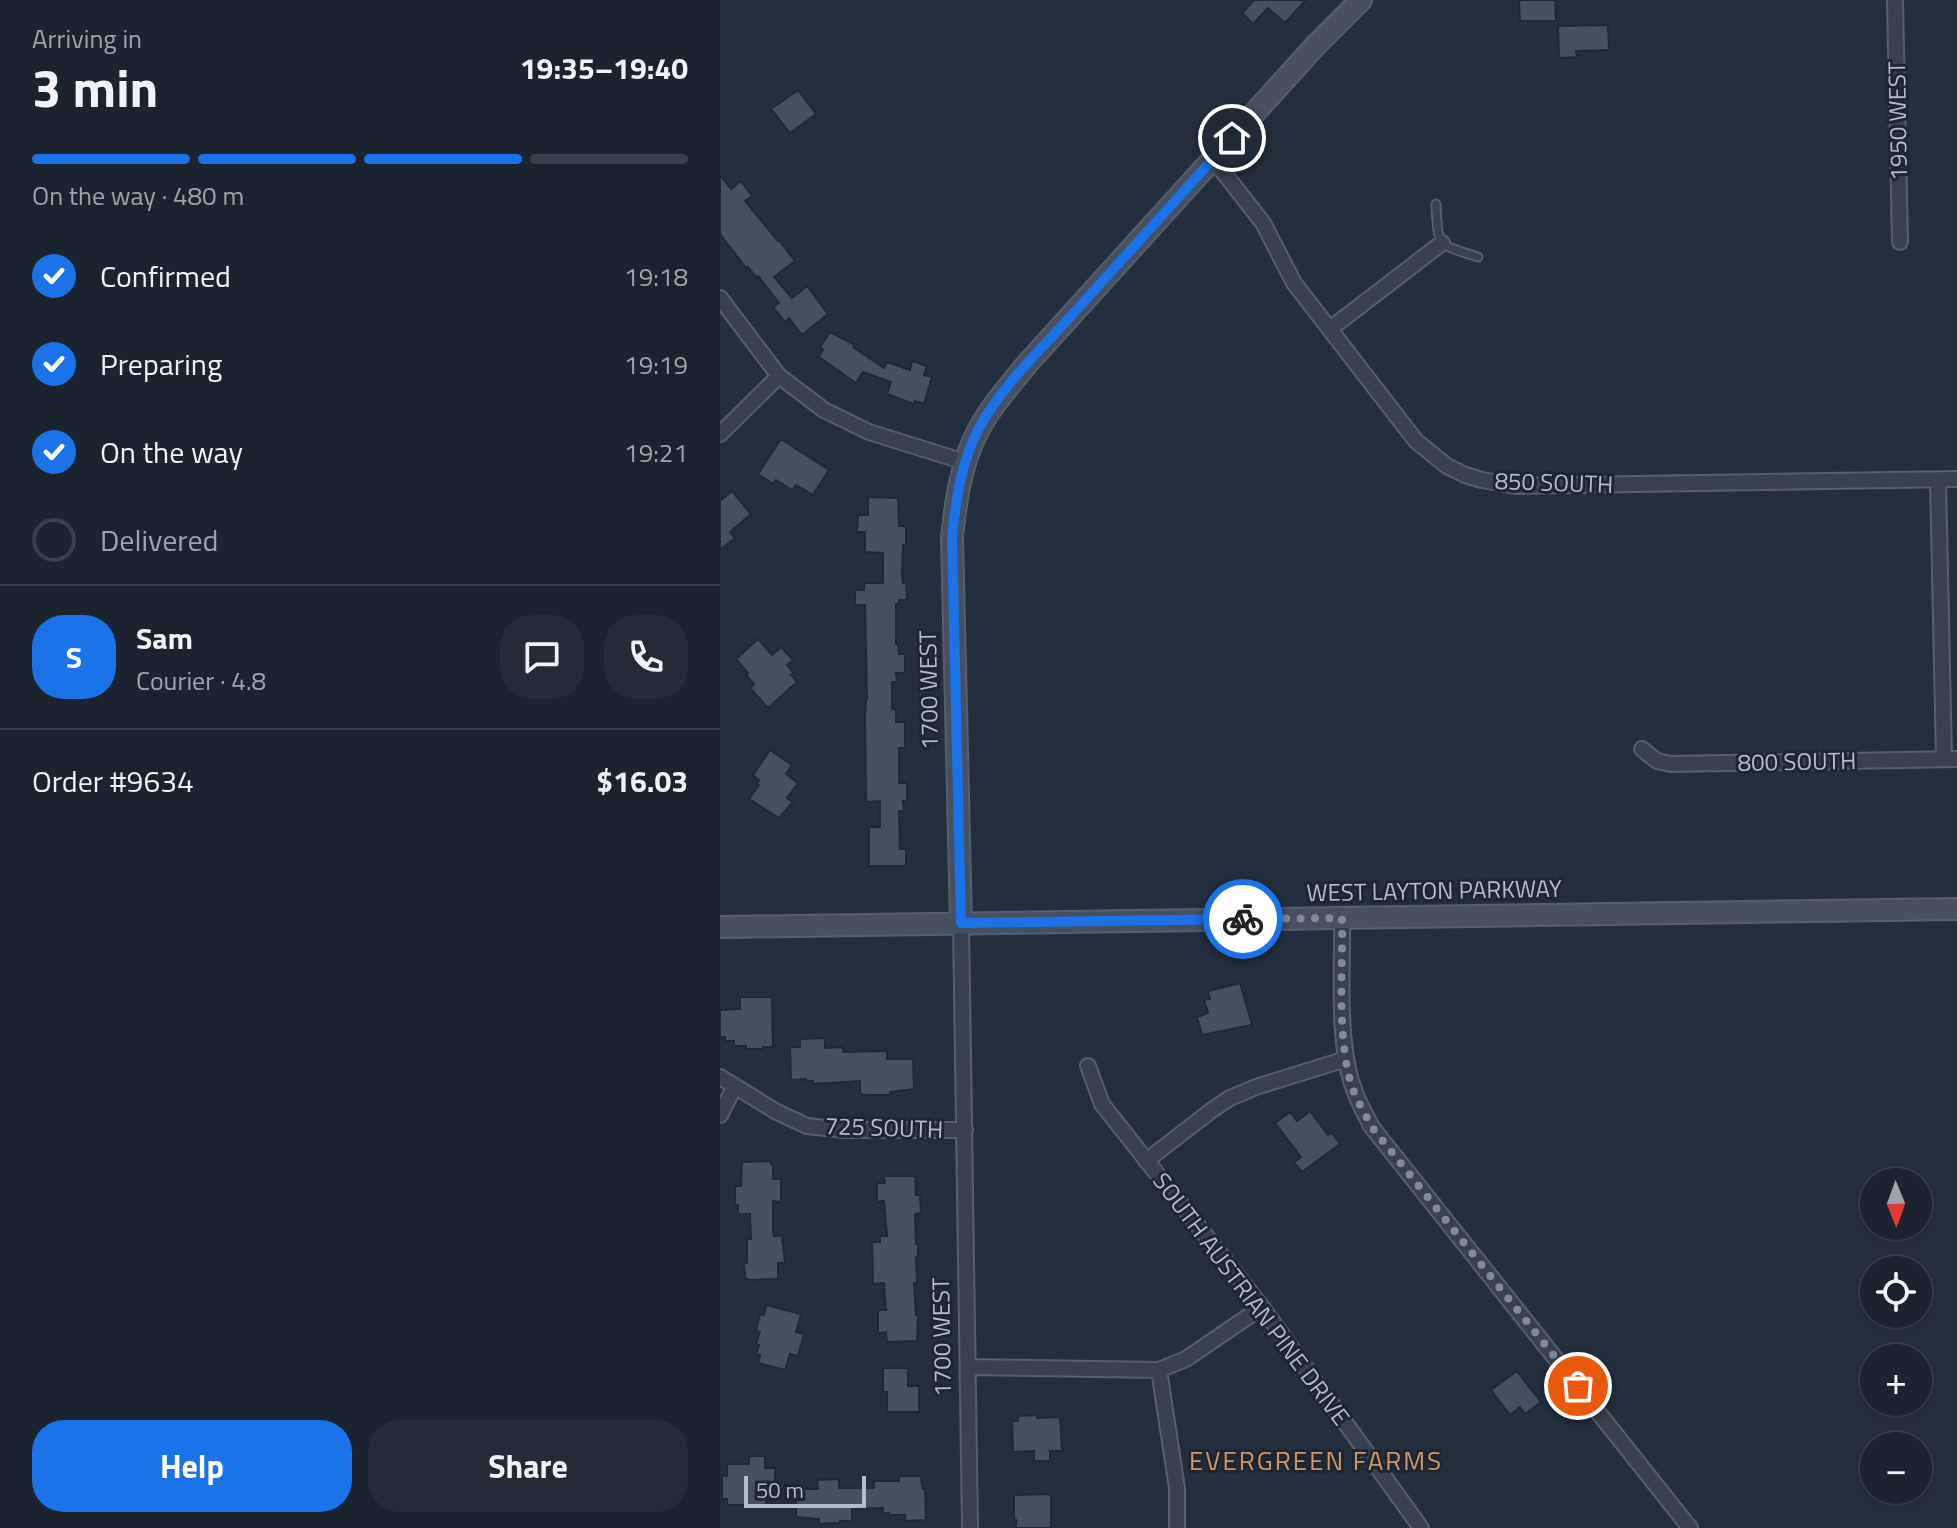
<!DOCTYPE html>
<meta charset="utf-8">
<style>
body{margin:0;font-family:"Titillium Web",sans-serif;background:#242b36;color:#f1f3f6;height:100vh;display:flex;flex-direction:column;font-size:30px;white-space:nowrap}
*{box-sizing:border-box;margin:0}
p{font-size:26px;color:#a0a4aa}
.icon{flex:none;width:44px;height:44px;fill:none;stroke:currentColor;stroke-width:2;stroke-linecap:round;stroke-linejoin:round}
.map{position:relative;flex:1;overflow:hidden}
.sheet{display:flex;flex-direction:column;background:#1b232e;width:720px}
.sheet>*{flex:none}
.needle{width:52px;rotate:179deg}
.controls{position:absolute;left:1140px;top:1168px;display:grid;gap:16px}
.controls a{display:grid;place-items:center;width:72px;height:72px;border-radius:50%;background:#1b232e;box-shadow:0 4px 12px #0003,0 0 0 2px #39404a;font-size:40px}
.scale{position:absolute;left:24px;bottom:20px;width:122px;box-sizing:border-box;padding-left:8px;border:4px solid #b4bcc9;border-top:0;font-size:22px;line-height:28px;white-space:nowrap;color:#b4bcc9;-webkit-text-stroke:6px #1d2633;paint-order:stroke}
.pin{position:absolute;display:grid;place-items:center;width:68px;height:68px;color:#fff;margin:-34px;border:4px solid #fff;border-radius:50%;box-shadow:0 2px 8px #0007}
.courier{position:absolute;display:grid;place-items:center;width:80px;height:80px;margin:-40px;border:6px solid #1a73e8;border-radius:50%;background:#fff;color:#222;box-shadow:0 2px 10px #0007}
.headline em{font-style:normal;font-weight:700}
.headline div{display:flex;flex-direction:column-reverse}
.headline{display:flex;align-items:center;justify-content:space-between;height:136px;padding:0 32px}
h1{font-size:52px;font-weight:700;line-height:60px}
.bar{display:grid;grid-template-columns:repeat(4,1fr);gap:12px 8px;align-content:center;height:96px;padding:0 32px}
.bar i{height:10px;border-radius:6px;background:#39404a}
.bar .selected{background:#1a73e8}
.bar p{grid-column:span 4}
.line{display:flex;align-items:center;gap:20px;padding:0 32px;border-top:2px solid #39404a}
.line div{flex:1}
.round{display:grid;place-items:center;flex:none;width:84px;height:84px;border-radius:32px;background:#242b36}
ol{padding:0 32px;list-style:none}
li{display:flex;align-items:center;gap:24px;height:88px}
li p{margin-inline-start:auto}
li .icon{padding:8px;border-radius:50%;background:#1a73e8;color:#fff;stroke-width:4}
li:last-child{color:#a0a4aa}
li i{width:44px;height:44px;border:4px solid #39404a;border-radius:50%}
.primary-button{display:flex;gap:16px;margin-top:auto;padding:16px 32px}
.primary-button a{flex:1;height:92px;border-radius:32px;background:#1a73e8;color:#fff;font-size:32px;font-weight:700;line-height:92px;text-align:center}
.primary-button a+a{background:#242b36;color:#f1f3f6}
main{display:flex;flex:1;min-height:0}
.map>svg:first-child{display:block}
</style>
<main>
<section class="sheet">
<div class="headline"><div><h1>3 min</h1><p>Arriving in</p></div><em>19:35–19:40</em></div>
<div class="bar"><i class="selected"></i><i class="selected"></i><i class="selected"></i><i></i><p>On the way · 480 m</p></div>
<ol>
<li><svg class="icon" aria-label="check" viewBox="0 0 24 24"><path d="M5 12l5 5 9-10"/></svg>Confirmed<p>19:18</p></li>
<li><svg class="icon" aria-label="check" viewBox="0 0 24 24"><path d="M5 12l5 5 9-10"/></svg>Preparing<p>19:19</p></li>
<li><svg class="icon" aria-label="check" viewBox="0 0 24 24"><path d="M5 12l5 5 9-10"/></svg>On the way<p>19:21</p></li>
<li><i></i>Delivered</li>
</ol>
<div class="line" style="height:144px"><b class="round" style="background:#1a73e8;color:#fff">S</b><div><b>Sam</b><p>Courier · 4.8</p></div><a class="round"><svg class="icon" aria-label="chat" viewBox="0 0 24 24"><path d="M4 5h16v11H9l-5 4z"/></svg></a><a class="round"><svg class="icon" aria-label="phone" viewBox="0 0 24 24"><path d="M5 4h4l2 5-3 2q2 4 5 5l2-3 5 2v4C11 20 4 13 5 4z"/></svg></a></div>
<div class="line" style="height:104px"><div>Order #9634</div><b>$16.03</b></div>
<div class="primary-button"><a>Help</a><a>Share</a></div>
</section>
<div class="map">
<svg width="1237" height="1528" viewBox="0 0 1237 1528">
<rect width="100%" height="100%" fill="#242f3e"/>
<path fill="#455162" stroke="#1f2835" stroke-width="2" d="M534 0H586L565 23 548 8 533 24 522 13Z
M799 0H835L836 21H800Z
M888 25 889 50 856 51 857 57 839 58 838 26Z
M78 90 96 114 70 133 51 109Z
M0 175 11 189 21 181 32 196 25 201 58 241 59 240 75 261 54 277 72 298 87 286 108 314 82 335 69 318 65 322 53 307 59 303 38 276 36 277 28 267 26 268 0 234Z
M110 332 135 345 133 347 164 368 167 362 190 370 192 361 207 366 204 375 212 377 204 404 195 401 194 404 167 394 171 382 143 372 136 383 99 357 103 350 100 347Z
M61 439 109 470 93 495 76 485 72 490 56 480 53 484 38 474Z
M12 491 31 514 10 532 15 538 0 550V501Z
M148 497 178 498 179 526H186V545H183L182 574 183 583H186L187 600H179V604H176V644H178L179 654H185V673H176L177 682H172V709H176V722H185V748H179V783H187V801H183L184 811H179L180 849H186V866H149V827H160V801L146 802 145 718 146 699H147L145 605H135V590H144V583H163V553L145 552V532H137L138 515H148Z
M38 639 52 655 61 647 73 660 67 665 74 673 71 675 77 682 48 708 30 688 34 684 26 675 28 673 16 659Z
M50 750 72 765 66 774 78 783 67 798 73 802 59 818 29 799 39 785 37 784 39 780 33 775Z
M520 983 532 1025 482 1035 477 1017 488 1013 484 1000 490 999 488 991Z
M20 997H52L53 1047H43V1049H26V1046H14V1041H5V1037H0V1010L20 1009Z
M105 1038V1048L123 1047V1052L167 1051V1059H193L194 1089 170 1092 171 1095H148L140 1094V1081L93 1084V1081H86V1079L71 1080 70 1047H80V1039Z
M590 1111 608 1135 612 1133 620 1144 582 1172 574 1162 581 1157 555 1123 570 1112 577 1121Z
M51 1161V1164H53V1179H61V1202L53 1201V1231L54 1236H62L65 1263H58V1279L29 1280 25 1278 24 1263H27V1239H31L30 1214H18V1205H15V1186H21L22 1162Z
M164 1176H195L196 1195H200L201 1213 195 1214 196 1244H198V1257H196L197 1283H194L196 1315H198L197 1341 167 1342 166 1332 158 1333V1310H166L164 1283 153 1284 152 1242H160V1236H167L164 1201 157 1202V1183H165Z
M46 1305 81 1314 76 1332 84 1334 78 1356 70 1354 65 1370 38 1363 40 1355 36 1354 39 1345 36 1344 40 1332 36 1331 40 1314 44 1315Z
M163 1368H188V1386H199V1412H167V1392H163Z
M797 1371 821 1402 805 1414 800 1407 790 1415 771 1390Z
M317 1415V1418L340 1417 342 1451H330V1461H314V1451L293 1452 292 1421H298V1416Z
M29 1456H45V1468H55V1495H46V1505H7V1499H2V1476H7V1464H29Z
M179 1476H201L202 1485 203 1489H205L206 1520 185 1521V1515H169V1513H163V1508L132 1509V1521H120V1523L99 1524V1519L76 1517V1495H83L82 1489H98L97 1480 119 1479V1488H154V1481H179Z
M329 1494 331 1496V1528H296V1520H294V1495Z"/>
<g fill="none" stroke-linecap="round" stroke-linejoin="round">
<defs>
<path id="lane" d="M716 204C718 247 717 244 758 257"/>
<path id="street" d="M1175 0 1180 242
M493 159 543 223 574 283 696 441 727 466 745 475 762 480 796 486 1237 479
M0 298 59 376 104 410 149 432 245 462
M610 329 722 243
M0 434 59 376
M1218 480 1224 759
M922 749 937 761 951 764 1237 759
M622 918C623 969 616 1045 635 1092 639 1104 646 1115 651 1126L970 1528
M241 923 250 1528
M368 1066 382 1104 542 1307 701 1528
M0 1077 55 1111 87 1126 124 1130H245
M0 1115 15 1086
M426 1161 492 1110 510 1098 536 1087 626 1059
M249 1367 439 1370 466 1359 542 1307
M439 1370 457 1488V1528"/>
<path id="secondary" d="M241 923 232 537C236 500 241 462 259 429 272 405 290 385 307 364L596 45 641 0
M0 927 1237 909"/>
</defs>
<use href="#lane" stroke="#565f6c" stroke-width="11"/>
<use href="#street" stroke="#565f6c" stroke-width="18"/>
<use href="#secondary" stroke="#565f6c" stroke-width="24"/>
<use href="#lane" stroke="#38414e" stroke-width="7"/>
<use href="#street" stroke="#38414e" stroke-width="14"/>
<use href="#secondary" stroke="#465061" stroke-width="20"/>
</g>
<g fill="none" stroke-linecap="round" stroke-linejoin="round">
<path stroke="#828b98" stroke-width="8" stroke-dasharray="0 14.4" d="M523 919 622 918C623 969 616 1046 634 1092 639 1104 646 1115 651 1126L858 1386"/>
<path stroke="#1a73e8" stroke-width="10" d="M512 138C458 197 405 257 351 316 319 351 281 387 258 430 241 463 236 500 232 537L241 923 523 919"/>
</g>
<g text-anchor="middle" stroke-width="6" stroke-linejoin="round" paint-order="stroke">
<g font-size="24" fill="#b4bcc9" stroke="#1d2633">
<text transform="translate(1178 121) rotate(-91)" y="8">1950 WEST</text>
<text transform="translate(834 483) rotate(2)" y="8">850 SOUTH</text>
<text transform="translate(209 690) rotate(-91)" y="8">1700 WEST</text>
<text transform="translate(1077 762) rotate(-1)" y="8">800 SOUTH</text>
<text transform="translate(714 891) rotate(-1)" y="8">WEST LAYTON PARKWAY</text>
<text transform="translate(164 1128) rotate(2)" y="8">725 SOUTH</text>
<text transform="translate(531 1299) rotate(53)" y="8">SOUTH AUSTRIAN PINE DRIVE</text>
<text transform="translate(222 1337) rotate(-91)" y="8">1700 WEST</text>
</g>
<g font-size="26" letter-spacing="2" fill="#d59563" stroke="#1d2633">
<text x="596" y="1470">EVERGREEN FARMS</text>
</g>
</g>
</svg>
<div class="controls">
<a><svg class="needle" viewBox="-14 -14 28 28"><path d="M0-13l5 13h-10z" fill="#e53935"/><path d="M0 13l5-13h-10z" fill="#a0a4aa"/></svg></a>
<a><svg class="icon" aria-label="locate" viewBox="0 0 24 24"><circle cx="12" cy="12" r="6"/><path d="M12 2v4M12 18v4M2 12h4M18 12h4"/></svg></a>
<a>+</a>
<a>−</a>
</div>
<div class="scale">50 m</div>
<div class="pin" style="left:858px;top:1386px;background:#ea580c"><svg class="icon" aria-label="bag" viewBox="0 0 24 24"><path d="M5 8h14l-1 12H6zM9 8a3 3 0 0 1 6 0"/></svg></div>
<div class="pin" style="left:512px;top:138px;background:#1f2937"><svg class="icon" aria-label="home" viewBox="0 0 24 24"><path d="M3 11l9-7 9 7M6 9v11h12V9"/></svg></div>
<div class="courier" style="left:523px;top:919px"><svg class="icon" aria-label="bike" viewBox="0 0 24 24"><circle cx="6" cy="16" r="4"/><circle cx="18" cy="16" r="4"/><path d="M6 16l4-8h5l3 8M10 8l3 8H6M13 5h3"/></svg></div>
</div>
</main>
